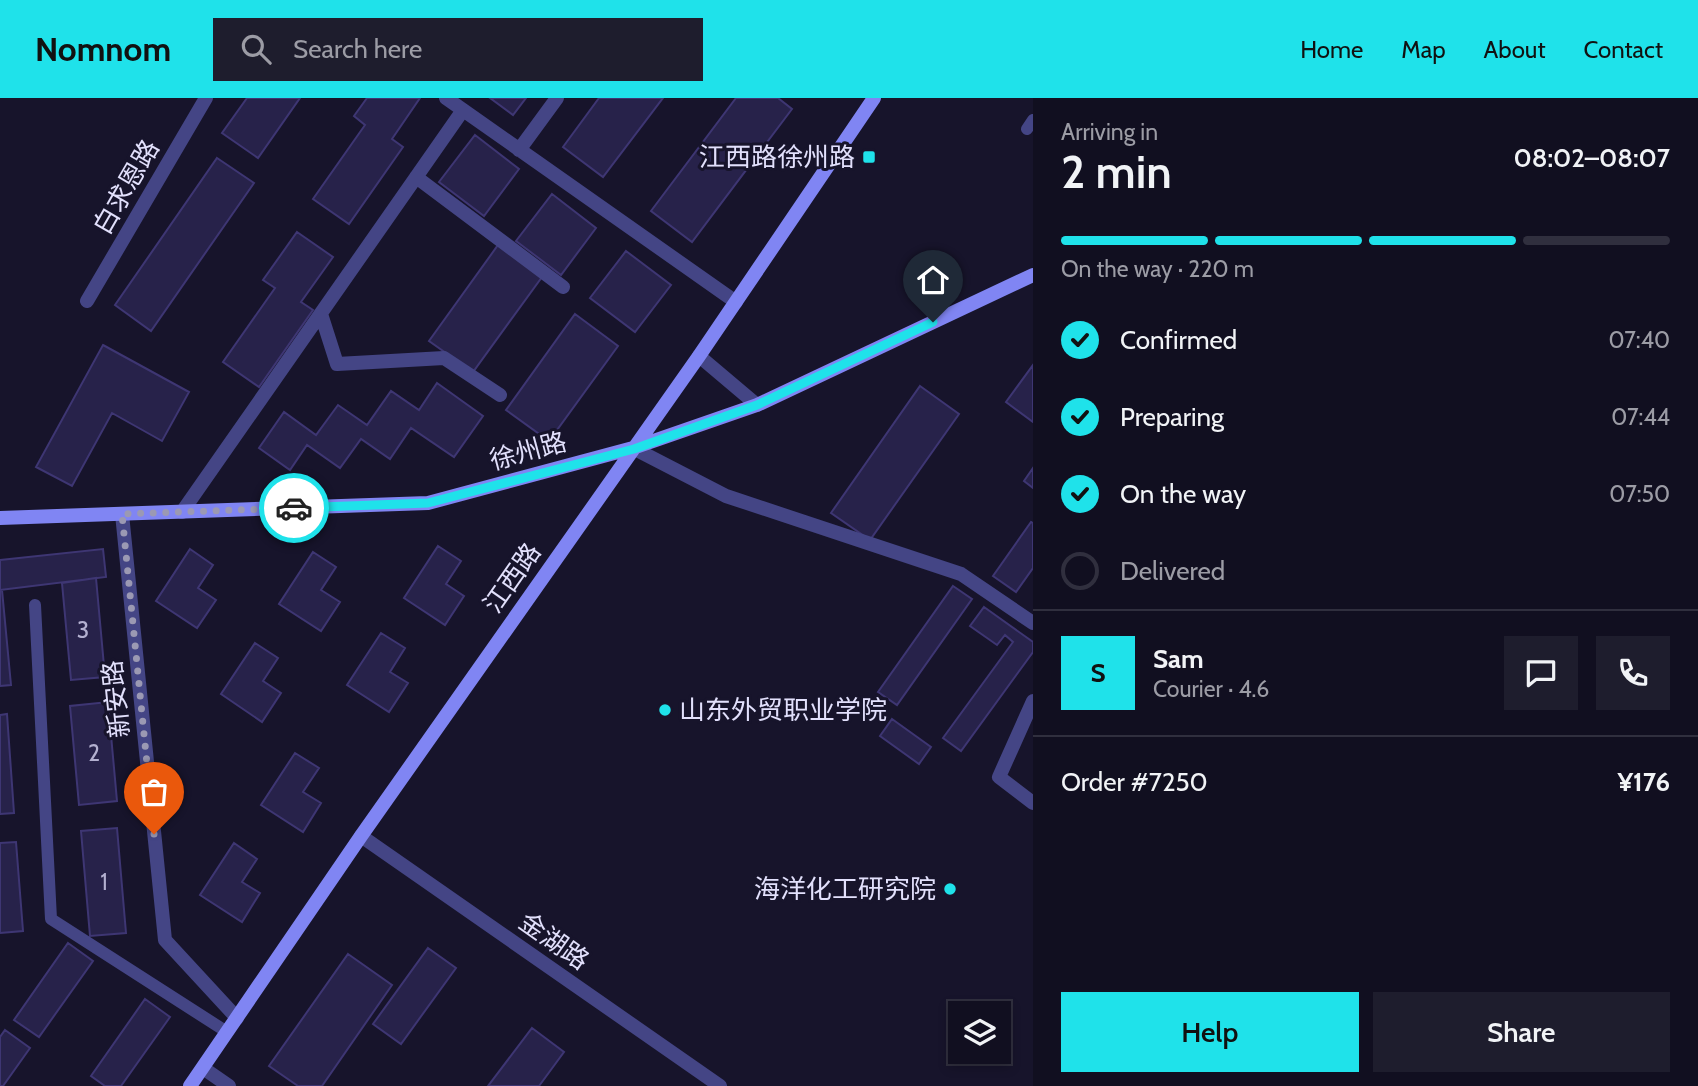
<!DOCTYPE html>
<meta charset="utf-8">
<style>
body{margin:0;font-family:Cabin,"Noto Sans SC",sans-serif;background:#1e1d2d;color:#f1f3f6;height:100vh;display:flex;flex-direction:column;font-size:26px;white-space:nowrap}
*{box-sizing:border-box;margin:0}
p{font-size:23px;color:#9c9ca5}
.icon{flex:none;width:38px;height:38px;fill:none;stroke:currentColor;stroke-width:2;stroke-linecap:round;stroke-linejoin:round}
.map{position:relative;flex:1;overflow:hidden}
.sheet{display:flex;flex-direction:column;background:#110f20;width:665px}
.sheet>*{flex:none}
.buttons{position:absolute;left:948px;top:903px;display:grid;gap:14px}
.buttons a{display:grid;place-items:center;width:63px;height:63px;border-radius:0px;background:#110f20;box-shadow:0 4px 10px #0003,0 0 0 2px #302f3e;font-size:35px}
.pin{position:absolute;display:grid;place-items:center;width:60px;height:60px;color:#fff;margin:-72px -30px;border-radius:50% 50% 50% 0;rotate:-45deg;box-shadow:0 0 7px #0007}
.pin .icon{rotate:45deg}
.courier{position:absolute;display:grid;place-items:center;width:70px;height:70px;margin:-35px;border:5px solid #1fe2ea;border-radius:50%;background:#fff;color:#222;box-shadow:0 2px 9px #0007}
.headline em{font-style:normal;font-weight:600}
.headline div{display:flex;flex-direction:column-reverse}
.headline{display:flex;align-items:center;justify-content:space-between;height:119px;padding:0 28px}
h1{font-size:46px;font-weight:600;line-height:52px}
.bar{display:grid;grid-template-columns:repeat(4,1fr);gap:10px 7px;align-content:center;height:84px;padding:0 28px}
.bar i{height:9px;border-radius:5px;background:#302f3e}
.bar .selected{background:#1fe2ea}
.bar p{grid-column:span 4}
.line{display:flex;align-items:center;gap:18px;padding:0 28px;border-top:2px solid #302f3e}
.line div{flex:1}
.round{display:grid;place-items:center;flex:none;width:74px;height:74px;border-radius:0px;background:#1e1d2d}
ol{padding:0 28px;list-style:none}
li{display:flex;align-items:center;gap:21px;height:77px}
li p{margin-inline-start:auto}
li .icon{padding:7px;border-radius:50%;background:#1fe2ea;color:#111;stroke-width:4}
li:last-child{color:#9c9ca5}
li i{width:38px;height:38px;border:4px solid #302f3e;border-radius:50%}
.button{display:flex;gap:14px;margin-top:auto;padding:14px 28px}
.button a{flex:1;height:80px;border-radius:0px;background:#1fe2ea;color:#111;font-size:28px;font-weight:600;line-height:80px;text-align:center}
.button a+a{background:#1e1d2d;color:#f1f3f6}
header{display:flex;align-items:center;gap:42px;box-sizing:border-box;height:98px;padding:0 35px;background:#1fe2ea;color:#111}
header strong{font-size:33px}
nav{display:flex;gap:38px;margin-inline-start:auto;font-size:24px}
.search{width:490px;height:63px;background:#1e1d2d;display:flex;align-items:center;gap:18px;box-sizing:border-box;padding:0 24px;border-radius:0px;color:#9c9ca5;font-size:26px}
main{display:flex;flex:1;min-height:0}
.map>svg:first-child{display:block}
</style>
<header>
<strong>Nomnom</strong>
<div class="search"><svg class="icon" aria-label="search" viewBox="0 0 24 24"><circle cx="10" cy="10" r="6"/><path d="M15 15l6 6"/></svg>Search here</div>
<nav><a>Home</a><a>Map</a><a>About</a><a>Contact</a></nav>
</header>
<main>
<div class="map">
<svg width="1033" height="988" viewBox="0 0 1033 988">
<rect width="100%" height="100%" fill="#17142b"/>
<path fill="#27224a" stroke="#3e3673" stroke-width="2" d="M247 0H300L258 60 222 35Z
M367 0H420L392 41 403 49 349 126 313 101 365 27 354 18Z
M490 0H526L513 17Z
M599 0H663L603 79 563 49Z
M736 0H778L792 11 692 144 651 113Z
M475 37 519 71 484 118 439 84Z
M217 60 254 85 151 233 115 207Z
M552 96 596 130 561 177 516 143Z
M297 134 333 159 301 204 313 212 259 289 223 264 275 190 263 182Z
M498 147 542 179 473 274 429 243Z
M626 153 671 187 635 234 590 200Z
M575 216 618 248 549 343 506 312Z
M103 247 189 294 162 343 112 315 72 388 36 369Z
M1033 267V324L1006 304Z
M437 285 483 318 454 359 411 330 390 361 361 341 340 370 307 347 290 372 259 350 284 314 316 337 338 307 367 327 391 293 419 312Z
M920 288 959 316 870 442 831 415Z
M1033 370V390L1024 383Z
M1031 424 1033 425V470L1016 494 993 478Z
M438 448 461 463 446 486 464 498 445 527 404 500Z
M103 451 106 479 0 492V462Z
M190 451 213 467 198 490 216 502 197 530 156 503Z
M313 454 336 469 321 492 340 504 321 533 279 506Z
M96 480 105 579 71 582 62 485Z
M953 488 972 501 897 607 878 594Z
M0 492H2L11 587 0 588Z
M984 509 1033 544V554L961 653 943 640 1013 544 1005 537 997 547 970 528Z
M381 535 405 550 390 574 408 585 389 614 347 587Z
M255 545 278 560 263 583 281 595 262 624 221 596Z
M108 604 117 703 79 707 70 608Z
M7 616 14 715 0 716V617Z
M892 621 931 649 919 666 880 638Z
M295 655 319 670 303 694 321 705 303 734 261 707Z
M117 730 126 835 90 838 81 733Z
M16 744 23 833 0 835V745Z
M234 745 257 761 242 784 260 795 242 824 200 797Z
M68 845 93 863 39 939 14 922Z
M428 850 456 870 401 946 373 926Z
M348 856 392 887 322 988H298L269 968Z
M145 901 170 919 121 988H105L91 978Z
M532 930 564 954 539 988H488Z
M5 932 30 950 3 988H0V939Z"/>
<g fill="none" stroke-linecap="round" stroke-linejoin="round">
<path stroke="#444585" stroke-width="12" d="M1027 31 1033 22
M35 507 51 821 227 934"/>
<path stroke="#444585" stroke-width="14" d="M446 0 736 204
M519 52 557 0
M416 79 563 189
M87 203 206 0
M321 216 337 266 444 260 500 297
M699 258 757 307
M633 350 726 398 961 476 1033 525
M182 414 463 12
M122 416 165 842 237 920
M1033 603 999 679 1033 705
M361 738 720 988
M203 970 229 988"/>
<path stroke="#8085f3" stroke-width="14" d="M0 420 428 405 633 350 757 307 1033 177
M190 988 361 738 699 258 874 0"/>
</g>
<g fill="none" stroke-linecap="round" stroke-linejoin="round">
<path stroke="#9b99b3" stroke-width="7" stroke-dasharray="0 12.6" d="M154 736 122 416 294 410"/>
<path stroke="#1fe2ea" stroke-width="9" d="M294 410 428 405 634 351 757 307 933 224"/>
</g>
<g fill="#1fe2ea" stroke="#17142b" stroke-width="2.5">
<rect x="862" y="52" width="14" height="14" rx="3.5"/>
<circle cx="665" cy="612" r="7"/>
<circle cx="950" cy="791" r="7"/>
</g>
<g text-anchor="middle" stroke-width="6" stroke-linejoin="round" paint-order="stroke">
<g font-size="23" fill="#b3b0d0">
<text x="83" y="540">3</text>
<text x="94" y="663">2</text>
<text x="104" y="792">1</text>
</g>
<g font-size="26" fill="#e2e0fc" stroke="#17142b" text-anchor="end">
<text x="855" y="68">江西路徐州路</text>
<text x="679" y="621" text-anchor="start">山东外贸职业学院</text>
<text x="936" y="800">海洋化工研究院</text>
</g>
<g font-size="26" fill="#e2e0fc" stroke="#17142b">
<text transform="translate(126 89) rotate(-60)" y="9">白求恩路</text>
<text transform="translate(528 353) rotate(-15)" y="9">徐州路</text>
<text transform="translate(512 480) rotate(-55)" y="9">江西路</text>
<text transform="translate(116 601) rotate(-96)" y="9">新安路</text>
<text transform="translate(554 843) rotate(35)" y="9">金湖路</text>
</g>
</g>
</svg>
<div class="buttons">
<a><svg class="icon" aria-label="layers" viewBox="0 0 24 24"><path d="M12 4l9 5-9 5-9-5zM3 14l9 5 9-5"/></svg></a>
</div>
<div class="pin" style="left:154px;top:736px;background:#ea580c"><svg class="icon" aria-label="bag" viewBox="0 0 24 24"><path d="M5 8h14l-1 12H6zM9 8a3 3 0 0 1 6 0"/></svg></div>
<div class="pin" style="left:933px;top:224px;background:#1f2937"><svg class="icon" aria-label="home" viewBox="0 0 24 24"><path d="M3 11l9-7 9 7M6 9v11h12V9"/></svg></div>
<div class="courier" style="left:294px;top:410px"><svg class="icon" aria-label="car" viewBox="0 0 24 24"><path d="M5 17H2v-5l4-1 3-4h7l3 4 3 1v5h-3M9 17h6M6 11h13"/><circle cx="7" cy="17" r="2"/><circle cx="17" cy="17" r="2"/></svg></div>
</div>
<section class="sheet">
<div class="headline"><div><h1>2 min</h1><p>Arriving in</p></div><em>08:02–08:07</em></div>
<div class="bar"><i class="selected"></i><i class="selected"></i><i class="selected"></i><i></i><p>On the way · 220 m</p></div>
<ol>
<li><svg class="icon" aria-label="check" viewBox="0 0 24 24"><path d="M5 12l5 5 9-10"/></svg>Confirmed<p>07:40</p></li>
<li><svg class="icon" aria-label="check" viewBox="0 0 24 24"><path d="M5 12l5 5 9-10"/></svg>Preparing<p>07:44</p></li>
<li><svg class="icon" aria-label="check" viewBox="0 0 24 24"><path d="M5 12l5 5 9-10"/></svg>On the way<p>07:50</p></li>
<li><i></i>Delivered</li>
</ol>
<div class="line" style="height:126px"><b class="round" style="background:#1fe2ea;color:#111">S</b><div><b>Sam</b><p>Courier · 4.6</p></div><a class="round"><svg class="icon" aria-label="chat" viewBox="0 0 24 24"><path d="M4 5h16v11H9l-5 4z"/></svg></a><a class="round"><svg class="icon" aria-label="phone" viewBox="0 0 24 24"><path d="M5 4h4l2 5-3 2q2 4 5 5l2-3 5 2v4C11 20 4 13 5 4z"/></svg></a></div>
<div class="line" style="height:91px"><div>Order #7250</div><b>¥176</b></div>
<div class="button"><a>Help</a><a>Share</a></div>
</section>
</main>
